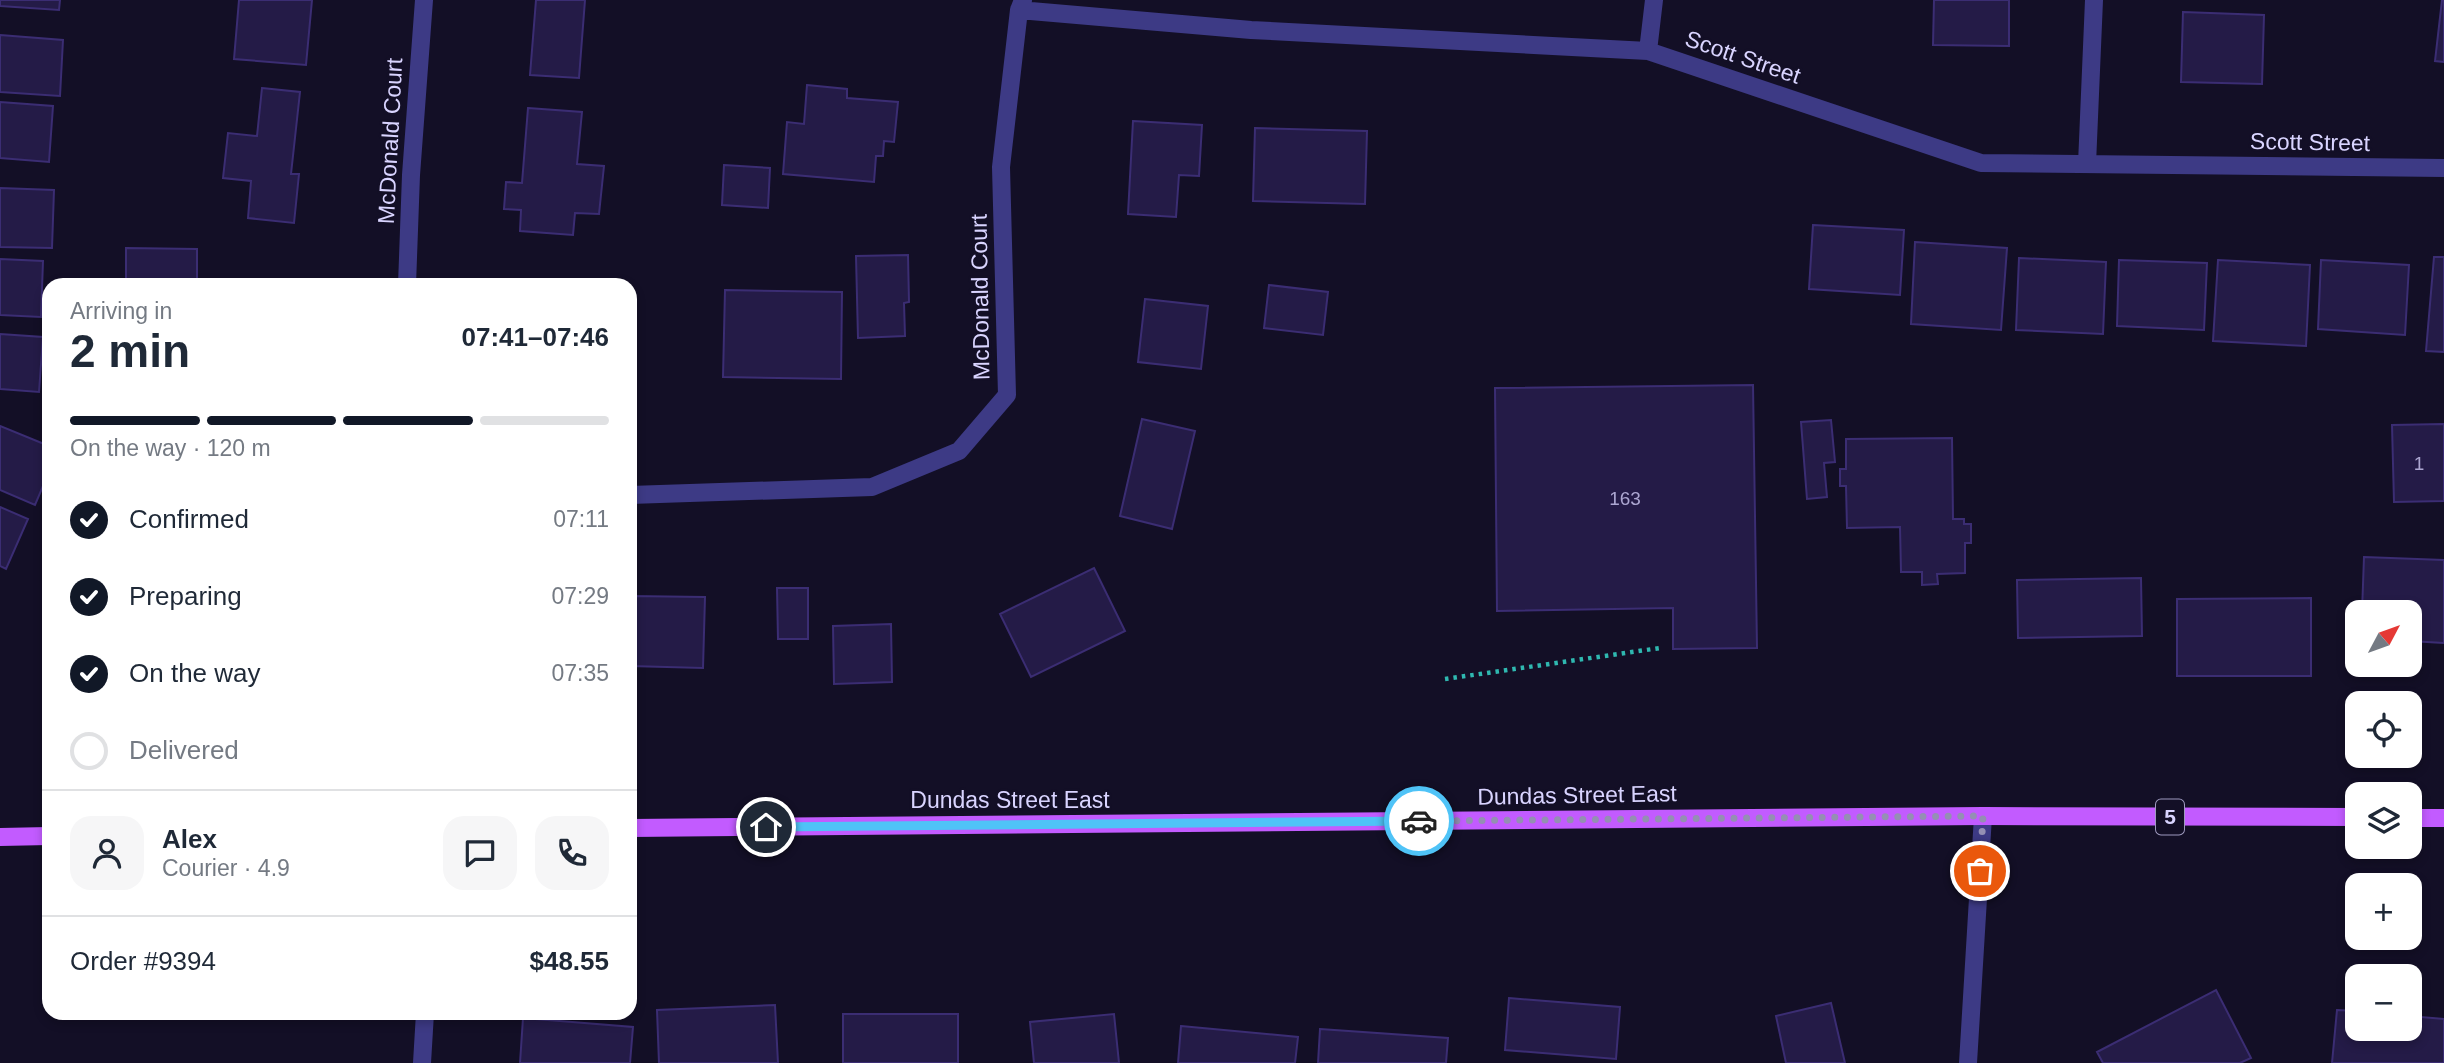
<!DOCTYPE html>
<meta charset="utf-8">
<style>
body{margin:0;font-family:Helvetica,sans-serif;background:#f6f6f7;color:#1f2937;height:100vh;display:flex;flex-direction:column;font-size:26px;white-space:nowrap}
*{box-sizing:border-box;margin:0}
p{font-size:23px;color:#747a83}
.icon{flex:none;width:38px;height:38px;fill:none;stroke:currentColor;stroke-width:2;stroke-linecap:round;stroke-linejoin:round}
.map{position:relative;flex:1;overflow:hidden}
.side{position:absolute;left:42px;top:278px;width:595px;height:742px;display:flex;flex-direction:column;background:#fff;border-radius:21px;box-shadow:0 4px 10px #0003}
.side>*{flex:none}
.needle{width:46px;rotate:49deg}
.buttons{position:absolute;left:2345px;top:600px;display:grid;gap:14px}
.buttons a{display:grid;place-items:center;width:77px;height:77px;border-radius:14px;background:#fff;box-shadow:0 4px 10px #0003;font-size:35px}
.pin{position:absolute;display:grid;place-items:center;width:60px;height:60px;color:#fff;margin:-30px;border:4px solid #fff;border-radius:50%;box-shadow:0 2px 7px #0007}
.courier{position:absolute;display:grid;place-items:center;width:70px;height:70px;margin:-35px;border:5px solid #4fc3f7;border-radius:50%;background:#fff;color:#222;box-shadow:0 2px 9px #0007}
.head em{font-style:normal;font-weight:700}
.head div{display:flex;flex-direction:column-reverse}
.head{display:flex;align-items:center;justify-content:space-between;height:119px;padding:0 28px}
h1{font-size:46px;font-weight:700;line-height:52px}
.bar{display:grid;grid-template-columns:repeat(4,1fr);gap:10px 7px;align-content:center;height:84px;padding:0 28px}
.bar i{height:9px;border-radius:5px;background:#e0e1e3}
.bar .selected{background:#111827}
.bar p{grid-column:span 4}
.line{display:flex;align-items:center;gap:18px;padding:0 28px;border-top:2px solid #e0e1e3}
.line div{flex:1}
.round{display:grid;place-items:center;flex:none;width:74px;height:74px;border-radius:21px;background:#f6f6f7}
ol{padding:0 28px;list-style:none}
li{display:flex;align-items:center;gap:21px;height:77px}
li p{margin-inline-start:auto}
li .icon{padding:7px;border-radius:50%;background:#111827;color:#fff;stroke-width:4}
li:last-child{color:#747a83}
li i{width:38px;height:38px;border:4px solid #e0e1e3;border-radius:50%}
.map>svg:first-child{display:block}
</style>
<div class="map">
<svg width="2444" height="1063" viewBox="0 0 2444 1063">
<rect width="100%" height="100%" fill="#130f26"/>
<path fill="#241b47" stroke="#3b2d73" stroke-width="2" d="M0 0H60L59 10 0 6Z
M239 0H312L306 65 234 59Z
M536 0H585L579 78 530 75Z
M1934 0H2009V46L1933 45Z
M2442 0H2444V62L2435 61Z
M2183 12 2264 15 2262 84 2181 82Z
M0 35 63 40 60 96 0 92Z
M807 85 847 89V98L898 102 894 142 884 141 883 156H876L874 182 783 174 787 122 804 124Z
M262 88 300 92 291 174H299L294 223 248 218 251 181 223 178 228 133 257 136Z
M0 102 53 106 49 162 0 158Z
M528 108 582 112 577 164 604 166 599 214 575 213 573 235 520 231 521 210 504 209 506 182 522 183Z
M1133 121 1202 125 1199 176 1179 175 1176 217 1128 214Z
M1255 128 1367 131 1365 204 1253 201Z
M724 165 770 168 768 208 722 205Z
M0 188 54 190 52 248 0 247Z
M1813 225 1904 230 1900 295 1809 289Z
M1915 242 2007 248 2001 330 1911 324Z
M126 248 197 249V285H126Z
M908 255 909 302 904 303 905 336 858 338 856 256Z
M2434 257H2444V352L2426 351Z
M2019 258 2106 262 2103 334 2016 330Z
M0 259 43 261 41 317 0 315Z
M2119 260 2207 263 2204 330 2117 326Z
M2218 260 2310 265 2306 346 2213 341Z
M2321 260 2409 265 2405 335 2318 329Z
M1269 285 1328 292 1323 335 1264 328Z
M725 290 842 292 841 379 723 377Z
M1145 299 1208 306 1201 369 1138 362Z
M0 334 43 337 39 392 0 389Z
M1753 385 1757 648 1673 649V608L1497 611 1495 388Z
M1142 419 1195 431 1172 529 1120 516Z
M1831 420 1835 462 1824 463 1827 497 1807 499 1801 422Z
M2444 424V501L2394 502 2392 425Z
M0 426 49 446V472L35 505 0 490Z
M1952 438 1953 519H1964V524H1971V543H1965V573L1937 574 1938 584 1922 585V572H1901L1900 527 1847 528 1846 486H1840V469H1846V439Z
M0 507 28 519 6 569 0 566Z
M2364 557 2444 560V643L2410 641V612H2362Z
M1094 568 1125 631 1031 677 1000 614Z
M2141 578 2142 636 2018 638 2017 580Z
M777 588H808V639H778Z
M630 596 705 597 703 668 630 666Z
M2311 598V676H2177V599Z
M891 624 892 682 834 684 833 626Z
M2216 990 2251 1058 2240 1063H2103L2097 1052Z
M1509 998 1620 1007 1616 1059 1505 1050Z
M1831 1003 1845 1063H1786L1776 1016Z
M775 1005 778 1063H659L657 1010Z
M2337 1010 2357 1011V1029H2410V1016L2444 1019V1063H2332Z
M843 1014H958V1063H843Z
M1114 1014 1119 1063H1034L1030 1022Z
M523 1018 633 1027 630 1063H520Z
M1181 1026 1298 1037 1295 1063H1178Z
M1320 1029 1448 1038 1446 1063H1318Z"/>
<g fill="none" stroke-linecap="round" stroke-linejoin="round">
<path stroke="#2fb8b0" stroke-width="4.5" stroke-dasharray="3.5 5" stroke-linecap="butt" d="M1445 679 1660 648"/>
<path stroke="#3d3a85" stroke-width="18" d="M1019 10 1251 30 1648 51 1981 163 2444 168
M1648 51 1654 0
M2087 164 2094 0
M407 285 411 175 424 0
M630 495 872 487 959 451 1007 395 1001 167 1019 10 1023 0
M422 1063 425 1013
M1968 1063 1983 816"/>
<path stroke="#c25bff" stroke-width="18" d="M2410 818H2444
M630 828 1983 816 2357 817
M0 837 49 836"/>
</g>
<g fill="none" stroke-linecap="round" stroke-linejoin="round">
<path stroke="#948fb3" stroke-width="7" stroke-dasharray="0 12.6" d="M1419 821 1983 816 1980 871"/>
<path stroke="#4fc3f7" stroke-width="9" d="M766 827 1419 821"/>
</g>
<g text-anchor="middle" stroke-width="5" stroke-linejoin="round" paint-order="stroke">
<g font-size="19" fill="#aca6d1">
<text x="2419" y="470">1</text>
<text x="1625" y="505">163</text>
</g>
<rect fill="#130f26" stroke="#9e99be" stroke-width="2" x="2156" y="799.5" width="28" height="35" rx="5"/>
<g font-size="21" font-weight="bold" fill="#d9d4ff">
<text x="2170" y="824">5</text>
</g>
<g font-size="23" fill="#d9d4ff" stroke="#130f26">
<text transform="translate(1743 57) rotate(19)" y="8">Scott Street</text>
<text transform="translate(390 141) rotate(-87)" y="8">McDonald Court</text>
<text transform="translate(2310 142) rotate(1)" y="8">Scott Street</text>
<text transform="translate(980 297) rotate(-91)" y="8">McDonald Court</text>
<text transform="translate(1577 795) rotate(-1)" y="8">Dundas Street East</text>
<text x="1010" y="808">Dundas Street East</text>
</g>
</g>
</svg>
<div class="buttons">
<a><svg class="needle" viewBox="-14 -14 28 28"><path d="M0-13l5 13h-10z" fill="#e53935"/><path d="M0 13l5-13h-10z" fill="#747a83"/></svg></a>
<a><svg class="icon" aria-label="locate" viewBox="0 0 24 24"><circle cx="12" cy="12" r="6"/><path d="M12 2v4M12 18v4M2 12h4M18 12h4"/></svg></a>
<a><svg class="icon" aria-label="layers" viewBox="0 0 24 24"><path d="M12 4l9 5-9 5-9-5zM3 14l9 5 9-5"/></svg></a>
<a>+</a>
<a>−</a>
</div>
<div class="pin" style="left:1980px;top:871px;background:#ea580c"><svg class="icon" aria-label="bag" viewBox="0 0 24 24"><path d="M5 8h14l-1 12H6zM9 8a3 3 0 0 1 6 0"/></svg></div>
<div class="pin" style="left:766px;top:827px;background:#1f2937"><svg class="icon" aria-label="home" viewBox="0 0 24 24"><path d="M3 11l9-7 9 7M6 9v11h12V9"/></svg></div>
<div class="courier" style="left:1419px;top:821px"><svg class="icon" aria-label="car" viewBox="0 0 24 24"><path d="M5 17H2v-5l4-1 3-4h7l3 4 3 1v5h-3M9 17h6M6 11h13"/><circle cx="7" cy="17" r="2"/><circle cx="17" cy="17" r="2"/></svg></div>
<section class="side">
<div class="head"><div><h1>2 min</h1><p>Arriving in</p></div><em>07:41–07:46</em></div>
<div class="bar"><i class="selected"></i><i class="selected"></i><i class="selected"></i><i></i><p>On the way · 120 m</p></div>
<ol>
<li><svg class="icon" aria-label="check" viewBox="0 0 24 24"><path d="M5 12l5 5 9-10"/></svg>Confirmed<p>07:11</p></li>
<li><svg class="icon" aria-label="check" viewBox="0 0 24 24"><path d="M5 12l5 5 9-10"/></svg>Preparing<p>07:29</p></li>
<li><svg class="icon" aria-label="check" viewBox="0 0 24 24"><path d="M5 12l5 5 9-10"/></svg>On the way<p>07:35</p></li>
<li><i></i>Delivered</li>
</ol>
<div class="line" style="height:126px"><a class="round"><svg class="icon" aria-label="person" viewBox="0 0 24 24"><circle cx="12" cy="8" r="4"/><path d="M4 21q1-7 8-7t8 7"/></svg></a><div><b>Alex</b><p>Courier · 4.9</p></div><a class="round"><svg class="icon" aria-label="chat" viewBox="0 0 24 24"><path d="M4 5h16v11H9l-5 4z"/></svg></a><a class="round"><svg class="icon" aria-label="phone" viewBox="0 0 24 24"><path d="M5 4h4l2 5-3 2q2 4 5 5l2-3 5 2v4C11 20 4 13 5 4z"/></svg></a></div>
<div class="line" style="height:91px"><div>Order #9394</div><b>$48.55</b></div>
</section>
</div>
